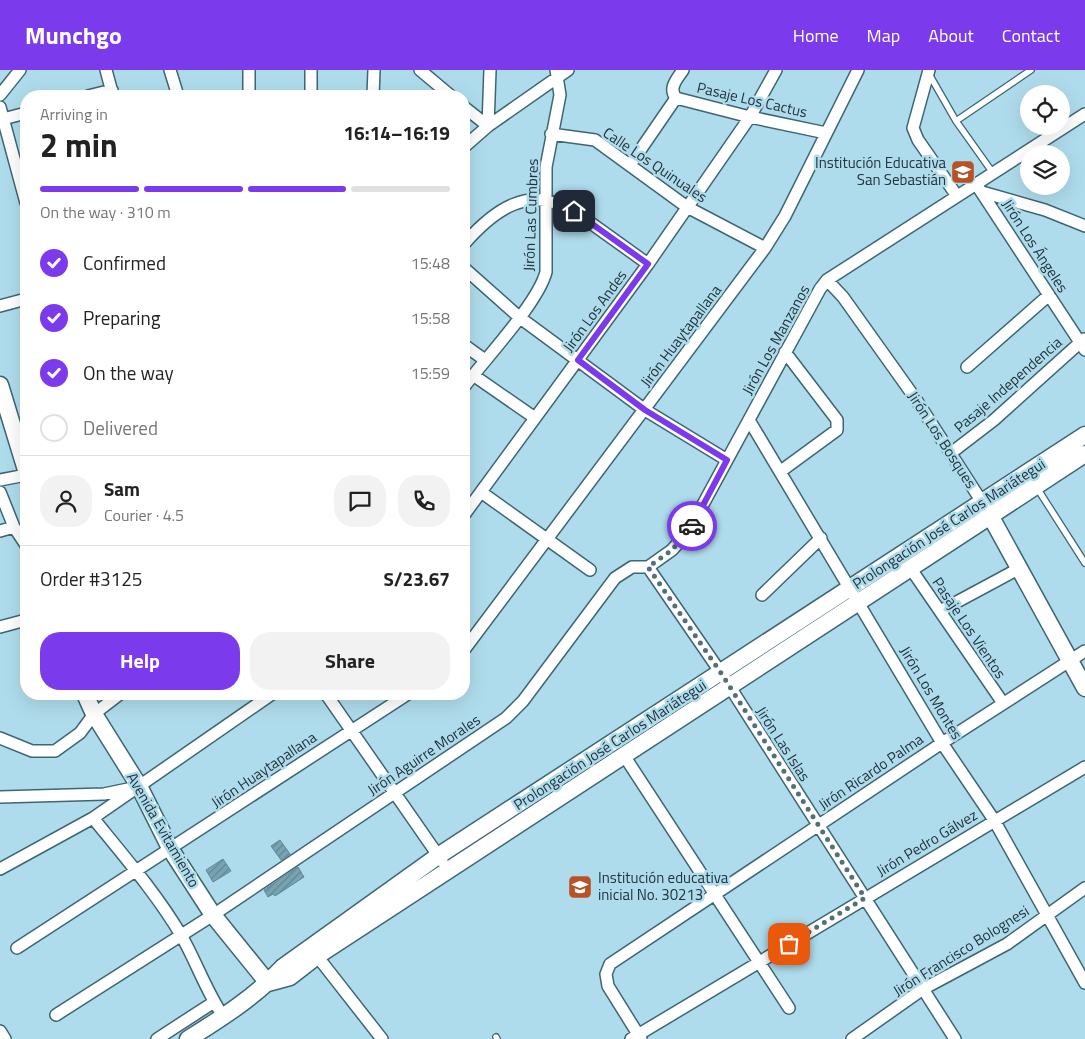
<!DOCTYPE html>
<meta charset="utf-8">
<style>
body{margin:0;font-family:"Titillium Web",sans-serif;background:#f2f2f2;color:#222;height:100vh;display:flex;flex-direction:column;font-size:19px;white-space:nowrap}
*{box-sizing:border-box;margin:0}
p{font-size:16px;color:#767676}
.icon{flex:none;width:28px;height:28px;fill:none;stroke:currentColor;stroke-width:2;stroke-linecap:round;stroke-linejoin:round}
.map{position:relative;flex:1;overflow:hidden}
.sheet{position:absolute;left:20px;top:20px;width:450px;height:610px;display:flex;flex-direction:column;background:#fff;border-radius:20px;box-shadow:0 5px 20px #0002}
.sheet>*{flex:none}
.fabs{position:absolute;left:1020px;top:15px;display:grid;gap:10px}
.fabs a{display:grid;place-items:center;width:50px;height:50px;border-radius:50%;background:#fff;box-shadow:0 5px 20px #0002;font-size:25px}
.pin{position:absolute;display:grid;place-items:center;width:42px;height:42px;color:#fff;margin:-21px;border-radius:10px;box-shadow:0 2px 8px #0006}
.courier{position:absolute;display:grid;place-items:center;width:50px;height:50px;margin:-25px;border:4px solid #7c3aed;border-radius:50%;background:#fff;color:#222;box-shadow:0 1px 6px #0007}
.overview em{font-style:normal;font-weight:700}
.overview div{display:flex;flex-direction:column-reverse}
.overview{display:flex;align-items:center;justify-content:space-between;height:85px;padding:0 20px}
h1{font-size:32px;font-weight:700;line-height:38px}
.bar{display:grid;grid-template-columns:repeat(4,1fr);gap:8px 5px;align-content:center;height:60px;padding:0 20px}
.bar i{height:6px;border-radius:4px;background:#e0e0e0}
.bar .on{background:#7c3aed}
.bar p{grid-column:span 4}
.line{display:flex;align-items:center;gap:12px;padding:0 20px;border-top:1px solid #e0e0e0}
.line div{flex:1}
.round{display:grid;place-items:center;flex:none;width:52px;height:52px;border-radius:20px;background:#f2f2f2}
ol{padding:0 20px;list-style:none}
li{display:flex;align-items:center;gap:15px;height:55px}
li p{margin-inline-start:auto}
li .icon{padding:5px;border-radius:50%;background:#7c3aed;color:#fff;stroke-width:4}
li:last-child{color:#767676}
li i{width:28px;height:28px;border:2px solid #e0e0e0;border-radius:50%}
.button{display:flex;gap:10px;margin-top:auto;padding:10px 20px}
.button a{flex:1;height:58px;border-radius:20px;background:#7c3aed;color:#fff;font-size:20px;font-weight:700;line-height:58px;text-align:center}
.button a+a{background:#f2f2f2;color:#222}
header{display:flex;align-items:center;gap:30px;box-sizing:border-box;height:70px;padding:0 25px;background:#7c3aed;color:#fff}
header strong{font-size:24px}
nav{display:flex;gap:28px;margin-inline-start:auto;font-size:18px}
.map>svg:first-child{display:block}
</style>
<header>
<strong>Munchgo</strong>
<nav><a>Home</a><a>Map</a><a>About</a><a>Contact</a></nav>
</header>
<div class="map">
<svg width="1085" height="969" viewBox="0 0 1085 969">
<defs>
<pattern id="building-hatch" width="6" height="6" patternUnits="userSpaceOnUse" patternTransform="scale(1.25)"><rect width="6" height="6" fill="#78a3b2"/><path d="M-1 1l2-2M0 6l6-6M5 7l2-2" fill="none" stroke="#628692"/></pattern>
</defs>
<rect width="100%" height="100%" fill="#afdcec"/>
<path fill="url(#building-hatch)" stroke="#5f8997" d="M280 770 290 784 281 790 271 776Z
M223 789 231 801 213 812 206 800Z
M298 797 304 807 275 826 273 824 268 827 264 820Z"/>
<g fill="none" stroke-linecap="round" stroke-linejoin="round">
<defs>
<path id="lane" d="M929 4 956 51 993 103
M956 51 1031 0
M1037 418 1085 493
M496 967 497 969"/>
<path id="street" d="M106 0 113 26
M170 0 178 26
M420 0 451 26
M683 0C677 9 668 18 676 28L750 47 826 63
M929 0 913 58 918 70 957 126
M0 25 20 0
M88 26 112 20
M249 26V0
M311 26V0
M373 26 374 0
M0 37 26 133
M464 37 488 56
M3 49 26 43
M488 56 490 0
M551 64 595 70 687 137 765 178
M464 77 488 56 568 0
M630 95 676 28
M976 114 1085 280
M982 122 1045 140 1085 156
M464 174C494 140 528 114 574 141L648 194
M464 198 519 247 645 340 727 390
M827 210 843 227 915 328 982 432
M0 236 26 229
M464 275 485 290
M967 297 1049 225
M473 305 535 348
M464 317C485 289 538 233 546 202V97L560 25 556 0
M749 350 942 673 994 750 1085 913
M951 383 994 350 1084 269
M781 401 837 360V350L785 282
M0 410 26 405
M0 422 14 457 26 475
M481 422 590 500
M464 445 648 194 750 47 776 0
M0 461 14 457
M648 497 672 480 688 462 820 219 827 210 1085 44
M648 497 721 603 955 969
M911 499 1003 633
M762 525 821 468
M940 541 1020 498
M0 557 26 550
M464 580 765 178 785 146 858 0
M326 624 442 791
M0 668 32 681H55L80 663 94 644 120 624
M625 687 789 938
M0 727 104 724 133 718
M93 748C123 785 156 823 181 865 196 891 206 921 223 946
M0 799 93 748 272 624
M17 878 408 624
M317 886 382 969
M56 945 213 845 506 648 523 631 615 508 632 497H648
M0 961 5 969
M157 969 214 932
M631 969 1085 697
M641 969 608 916 606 904 610 894 942 673 1085 581
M852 969 923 919 1007 874 1085 818"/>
<path id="secondary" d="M0 315 26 400
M986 438 1085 618
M85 624 94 644 139 716 171 780 213 845 268 913
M268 913 290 907 317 886 1085 384
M188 969C222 948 256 926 283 897L438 786 1085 365"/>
</defs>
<use href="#lane" stroke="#3d6674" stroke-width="8"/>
<use href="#street" stroke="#3d6674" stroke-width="14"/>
<use href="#secondary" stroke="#3d6674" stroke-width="19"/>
<use href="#lane" stroke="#fff" stroke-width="5.5"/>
<use href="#street" stroke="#fff" stroke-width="11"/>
<use href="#secondary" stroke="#fff" stroke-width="16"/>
</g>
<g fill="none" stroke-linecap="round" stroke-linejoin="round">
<path stroke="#546f79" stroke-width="5" stroke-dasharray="0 9" d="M692 456 672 480 648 497 721 603 865 828 789 874"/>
<path stroke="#7c3aed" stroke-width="6" d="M574 141 648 194 578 290 645 340 727 390 692 456"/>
</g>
<defs>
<symbol id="school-square" viewBox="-11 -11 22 22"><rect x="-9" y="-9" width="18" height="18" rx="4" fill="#b85226" stroke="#afdcec"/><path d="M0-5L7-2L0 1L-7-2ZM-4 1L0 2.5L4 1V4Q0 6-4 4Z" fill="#fff"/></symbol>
</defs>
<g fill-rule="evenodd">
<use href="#school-square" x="949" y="88" width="28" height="28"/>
<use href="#school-square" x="566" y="803" width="28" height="28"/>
</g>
<g text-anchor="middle" stroke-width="5" stroke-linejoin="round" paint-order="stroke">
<g font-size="15" fill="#23343b" stroke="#afdcec">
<text transform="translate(752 30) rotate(13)" y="5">Pasaje Los Cactus</text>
<text transform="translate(655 95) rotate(34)" y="5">Calle Los Quinuales</text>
<text transform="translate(531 145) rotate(-88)" y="5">Jirón Las Cumbres</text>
<text transform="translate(1035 176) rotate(57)" y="5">Jirón Los Ángeles</text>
<text transform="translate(595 241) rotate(-54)" y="5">Jirón Los Andes</text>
<text transform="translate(681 266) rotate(-53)" y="5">Jirón Huaytapallana</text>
<text transform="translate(776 270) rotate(-61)" y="5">Jirón Los Manzanos</text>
<text transform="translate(1008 315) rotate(-41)" y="5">Pasaje Independencia</text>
<text transform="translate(942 370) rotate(57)" y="5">Jirón Los Bosques</text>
<text transform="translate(949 454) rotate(-33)" y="5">Prolongación José Carlos Mariátegui</text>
<text transform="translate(969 558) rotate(56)" y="5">Pasaje Los Vientos</text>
<text transform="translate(931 623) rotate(59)" y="5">Jirón Los Montes</text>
<text transform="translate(783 674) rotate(57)" y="5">Jirón Las Islas</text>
<text transform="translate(610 675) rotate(-33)" y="5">Prolongación José Carlos Mariátegui</text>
<text transform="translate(424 685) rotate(-34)" y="5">Jirón Aguirre Morales</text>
<text transform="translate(264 700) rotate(-34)" y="5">Jirón Huaytapallana</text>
<text transform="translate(871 702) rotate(-34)" y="5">Jirón Ricardo Palma</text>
<text transform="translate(163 760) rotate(60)" y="5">Avenida Evitamiento</text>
<text transform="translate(927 773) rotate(-31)" y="5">Jirón Pedro Gálvez</text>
<text transform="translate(961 881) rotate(-32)" y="5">Jirón Francisco Bolognesi</text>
</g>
<g font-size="15" fill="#23343b" stroke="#afdcec" text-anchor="end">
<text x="946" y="98">Institución Educativa<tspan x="946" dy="17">San Sebastián</tspan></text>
<text x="598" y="813" text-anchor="start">Institución educativa<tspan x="598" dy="17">inicial No. 30213</tspan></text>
</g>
</g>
</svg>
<div class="fabs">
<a><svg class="icon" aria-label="locate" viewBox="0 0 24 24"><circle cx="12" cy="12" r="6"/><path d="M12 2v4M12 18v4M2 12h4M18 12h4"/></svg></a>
<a><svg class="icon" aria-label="layers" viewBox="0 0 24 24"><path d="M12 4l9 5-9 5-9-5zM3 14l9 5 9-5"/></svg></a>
</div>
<div class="pin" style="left:789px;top:874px;background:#ea580c"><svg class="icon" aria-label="bag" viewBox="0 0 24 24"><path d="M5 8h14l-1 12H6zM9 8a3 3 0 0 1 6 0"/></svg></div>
<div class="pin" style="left:574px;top:141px;background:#1f2937"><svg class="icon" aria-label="home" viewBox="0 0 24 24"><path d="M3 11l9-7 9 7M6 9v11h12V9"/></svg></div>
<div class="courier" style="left:692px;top:456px"><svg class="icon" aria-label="car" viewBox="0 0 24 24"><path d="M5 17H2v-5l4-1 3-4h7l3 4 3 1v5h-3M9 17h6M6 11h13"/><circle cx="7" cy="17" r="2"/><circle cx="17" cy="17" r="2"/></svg></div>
<section class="sheet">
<div class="overview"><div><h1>2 min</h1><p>Arriving in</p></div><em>16:14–16:19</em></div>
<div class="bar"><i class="on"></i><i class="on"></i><i class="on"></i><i></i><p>On the way · 310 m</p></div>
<ol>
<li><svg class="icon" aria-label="check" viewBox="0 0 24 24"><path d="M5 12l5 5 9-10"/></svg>Confirmed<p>15:48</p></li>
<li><svg class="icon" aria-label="check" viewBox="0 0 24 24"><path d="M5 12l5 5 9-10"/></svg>Preparing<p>15:58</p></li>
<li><svg class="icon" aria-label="check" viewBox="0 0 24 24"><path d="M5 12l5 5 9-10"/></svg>On the way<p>15:59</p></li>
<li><i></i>Delivered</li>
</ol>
<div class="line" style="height:90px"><a class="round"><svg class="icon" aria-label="person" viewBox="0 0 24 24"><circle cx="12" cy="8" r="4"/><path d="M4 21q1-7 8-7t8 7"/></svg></a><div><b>Sam</b><p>Courier · 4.5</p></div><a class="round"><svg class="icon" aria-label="chat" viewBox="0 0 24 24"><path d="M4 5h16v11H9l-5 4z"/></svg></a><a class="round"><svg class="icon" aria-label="phone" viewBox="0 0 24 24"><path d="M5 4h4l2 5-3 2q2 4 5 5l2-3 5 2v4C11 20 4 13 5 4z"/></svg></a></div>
<div class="line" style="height:65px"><div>Order #3125</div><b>S/23.67</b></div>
<div class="button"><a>Help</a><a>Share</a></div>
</section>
</div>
